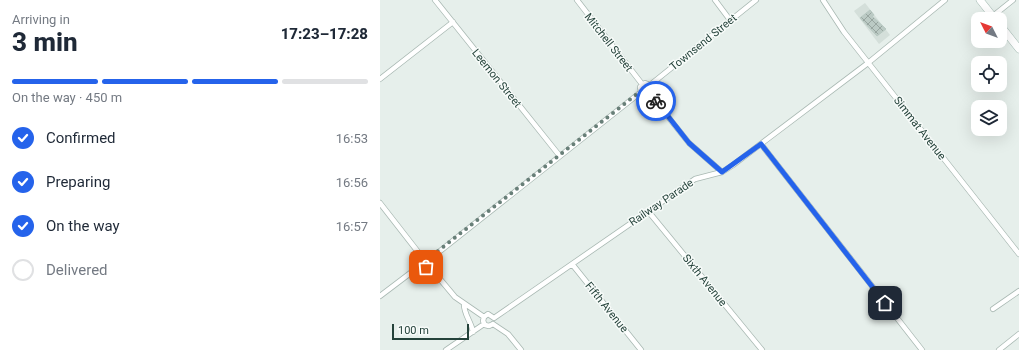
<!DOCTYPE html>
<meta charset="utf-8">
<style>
body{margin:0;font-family:Roboto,sans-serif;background:#f6f6f7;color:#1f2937;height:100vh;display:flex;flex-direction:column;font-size:15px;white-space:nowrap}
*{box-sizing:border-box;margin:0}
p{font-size:13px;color:#747a83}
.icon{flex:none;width:22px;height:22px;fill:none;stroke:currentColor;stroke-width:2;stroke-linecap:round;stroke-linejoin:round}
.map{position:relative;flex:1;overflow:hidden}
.panel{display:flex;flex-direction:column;background:#fff;width:380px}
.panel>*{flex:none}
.needle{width:26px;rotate:312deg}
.controls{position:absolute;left:591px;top:12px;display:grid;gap:8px}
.controls a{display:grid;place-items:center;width:36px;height:36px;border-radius:8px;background:#fff;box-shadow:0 4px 16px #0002;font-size:20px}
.scale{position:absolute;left:12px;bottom:10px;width:77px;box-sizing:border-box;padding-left:4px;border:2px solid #24423a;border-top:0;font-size:11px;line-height:14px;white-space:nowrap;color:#24423a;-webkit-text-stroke:3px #f7fbf9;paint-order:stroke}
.pin{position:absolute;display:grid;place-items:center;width:34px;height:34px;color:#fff;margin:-17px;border-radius:8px;box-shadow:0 2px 6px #0006}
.courier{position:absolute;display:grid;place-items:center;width:40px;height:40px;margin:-20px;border:3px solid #2563eb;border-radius:50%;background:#fff;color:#222;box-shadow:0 1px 5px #0007}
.headline em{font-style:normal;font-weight:800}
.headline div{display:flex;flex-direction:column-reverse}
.headline{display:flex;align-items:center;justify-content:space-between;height:68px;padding:0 12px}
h1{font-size:26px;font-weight:800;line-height:30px}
.bar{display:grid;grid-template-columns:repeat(4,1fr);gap:6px 4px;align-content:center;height:48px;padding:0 12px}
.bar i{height:5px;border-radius:3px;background:#e0e1e3}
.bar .on{background:#2563eb}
.bar p{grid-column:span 4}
ol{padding:0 12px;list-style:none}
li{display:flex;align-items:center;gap:12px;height:44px}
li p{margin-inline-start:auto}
li .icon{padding:4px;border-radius:50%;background:#2563eb;color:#fff;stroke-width:4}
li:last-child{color:#747a83}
li i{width:22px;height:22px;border:2px solid #e0e1e3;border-radius:50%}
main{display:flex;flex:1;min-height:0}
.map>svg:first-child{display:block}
</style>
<main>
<section class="panel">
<div class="headline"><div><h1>3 min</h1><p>Arriving in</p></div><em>17:23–17:28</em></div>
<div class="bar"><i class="on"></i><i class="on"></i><i class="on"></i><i></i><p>On the way · 450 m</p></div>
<ol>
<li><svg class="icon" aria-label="check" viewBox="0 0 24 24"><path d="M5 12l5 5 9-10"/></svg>Confirmed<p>16:53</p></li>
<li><svg class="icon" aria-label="check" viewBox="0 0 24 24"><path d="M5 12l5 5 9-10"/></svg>Preparing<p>16:56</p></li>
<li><svg class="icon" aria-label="check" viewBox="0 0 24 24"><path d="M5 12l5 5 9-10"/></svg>On the way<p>16:57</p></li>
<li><i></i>Delivered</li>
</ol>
</section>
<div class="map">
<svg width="639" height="350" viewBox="0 0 639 350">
<defs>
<pattern id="building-cross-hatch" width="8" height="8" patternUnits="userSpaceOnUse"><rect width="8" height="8" fill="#bbcac4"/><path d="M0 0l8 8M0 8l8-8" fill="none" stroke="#98a6a0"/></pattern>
</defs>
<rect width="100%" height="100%" fill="#e6efeb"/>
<path fill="#d4dfda" d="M485 3 510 35 499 44 474 11Z"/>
<path fill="url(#building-cross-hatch)" stroke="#b8c9c2" d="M490 10 494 15 492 16 506 29 497 36 480 18Z"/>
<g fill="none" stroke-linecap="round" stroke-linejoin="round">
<defs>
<path id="street" d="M55 0 179 155
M197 0 262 84
M335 0 350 20
M443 0 464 32 639 254
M613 16 633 0
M0 79 73 22
M270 85 376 0
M261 92 260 87 265 83 270 85
M269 93 309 143 342 172
M381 144 542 350
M0 203 42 257
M268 211 382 350
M50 259 261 92
M192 264 261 350
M49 266 75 297 104 317
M0 296 41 265
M84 304C84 315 91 321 93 332
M613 309 639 291
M104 317 103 321 105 325 109 326 113 324
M104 317 108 314 114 318
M114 318 315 179 342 172 353 165 488 63 565 0
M113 324 128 334 141 350
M66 350 104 324
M619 350 639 334"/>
<path id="secondary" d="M600 0 615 19
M620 25 639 49"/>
</defs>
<use href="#street" stroke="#a8b8b2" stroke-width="6"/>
<use href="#secondary" stroke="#a4bbb3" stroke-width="8"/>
<use href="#street" stroke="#fff" stroke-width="4.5"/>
<use href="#secondary" stroke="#fff" stroke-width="7"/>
</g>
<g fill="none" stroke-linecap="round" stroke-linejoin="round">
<path stroke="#687f78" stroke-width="4" stroke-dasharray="0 7.2" d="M46 267 50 265V259L53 255 257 94 261 92 264 94 269 93 276 101"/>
<path stroke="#2563eb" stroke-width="5" d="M276 101 309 143 342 172 381 144 505 303"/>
</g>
<g text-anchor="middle" stroke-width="3" stroke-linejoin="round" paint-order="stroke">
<g font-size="11" fill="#24423a" stroke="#f7fbf9">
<text transform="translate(229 42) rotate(52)" y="4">Mitchell Street</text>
<text transform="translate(323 42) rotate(-39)" y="4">Townsend Street</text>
<text transform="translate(117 78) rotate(51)" y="4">Leemon Street</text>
<text transform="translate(540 128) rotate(52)" y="4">Simmat Avenue</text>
<text transform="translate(281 202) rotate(-34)" y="4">Railway Parade</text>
<text transform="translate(325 280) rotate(51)" y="4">Sixth Avenue</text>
<text transform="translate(227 307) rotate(51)" y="4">Fifth Avenue</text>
</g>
</g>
</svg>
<div class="controls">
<a><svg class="needle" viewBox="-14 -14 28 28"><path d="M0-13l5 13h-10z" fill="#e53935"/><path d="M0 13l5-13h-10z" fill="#747a83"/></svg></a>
<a><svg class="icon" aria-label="locate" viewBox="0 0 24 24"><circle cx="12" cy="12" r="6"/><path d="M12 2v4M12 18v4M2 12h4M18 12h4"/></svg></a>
<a><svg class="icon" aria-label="layers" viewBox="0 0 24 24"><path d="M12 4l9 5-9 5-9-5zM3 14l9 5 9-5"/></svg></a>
</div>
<div class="scale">100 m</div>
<div class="pin" style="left:46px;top:267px;background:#ea580c"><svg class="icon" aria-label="bag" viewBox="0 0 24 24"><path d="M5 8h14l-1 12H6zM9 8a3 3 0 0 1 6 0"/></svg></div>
<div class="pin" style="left:505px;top:303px;background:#1f2937"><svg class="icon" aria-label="home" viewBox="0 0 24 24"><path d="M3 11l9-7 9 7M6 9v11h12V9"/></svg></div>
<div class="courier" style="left:276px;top:101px"><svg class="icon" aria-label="bike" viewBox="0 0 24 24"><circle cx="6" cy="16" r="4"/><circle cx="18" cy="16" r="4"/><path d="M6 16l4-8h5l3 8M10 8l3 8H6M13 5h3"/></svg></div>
</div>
</main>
